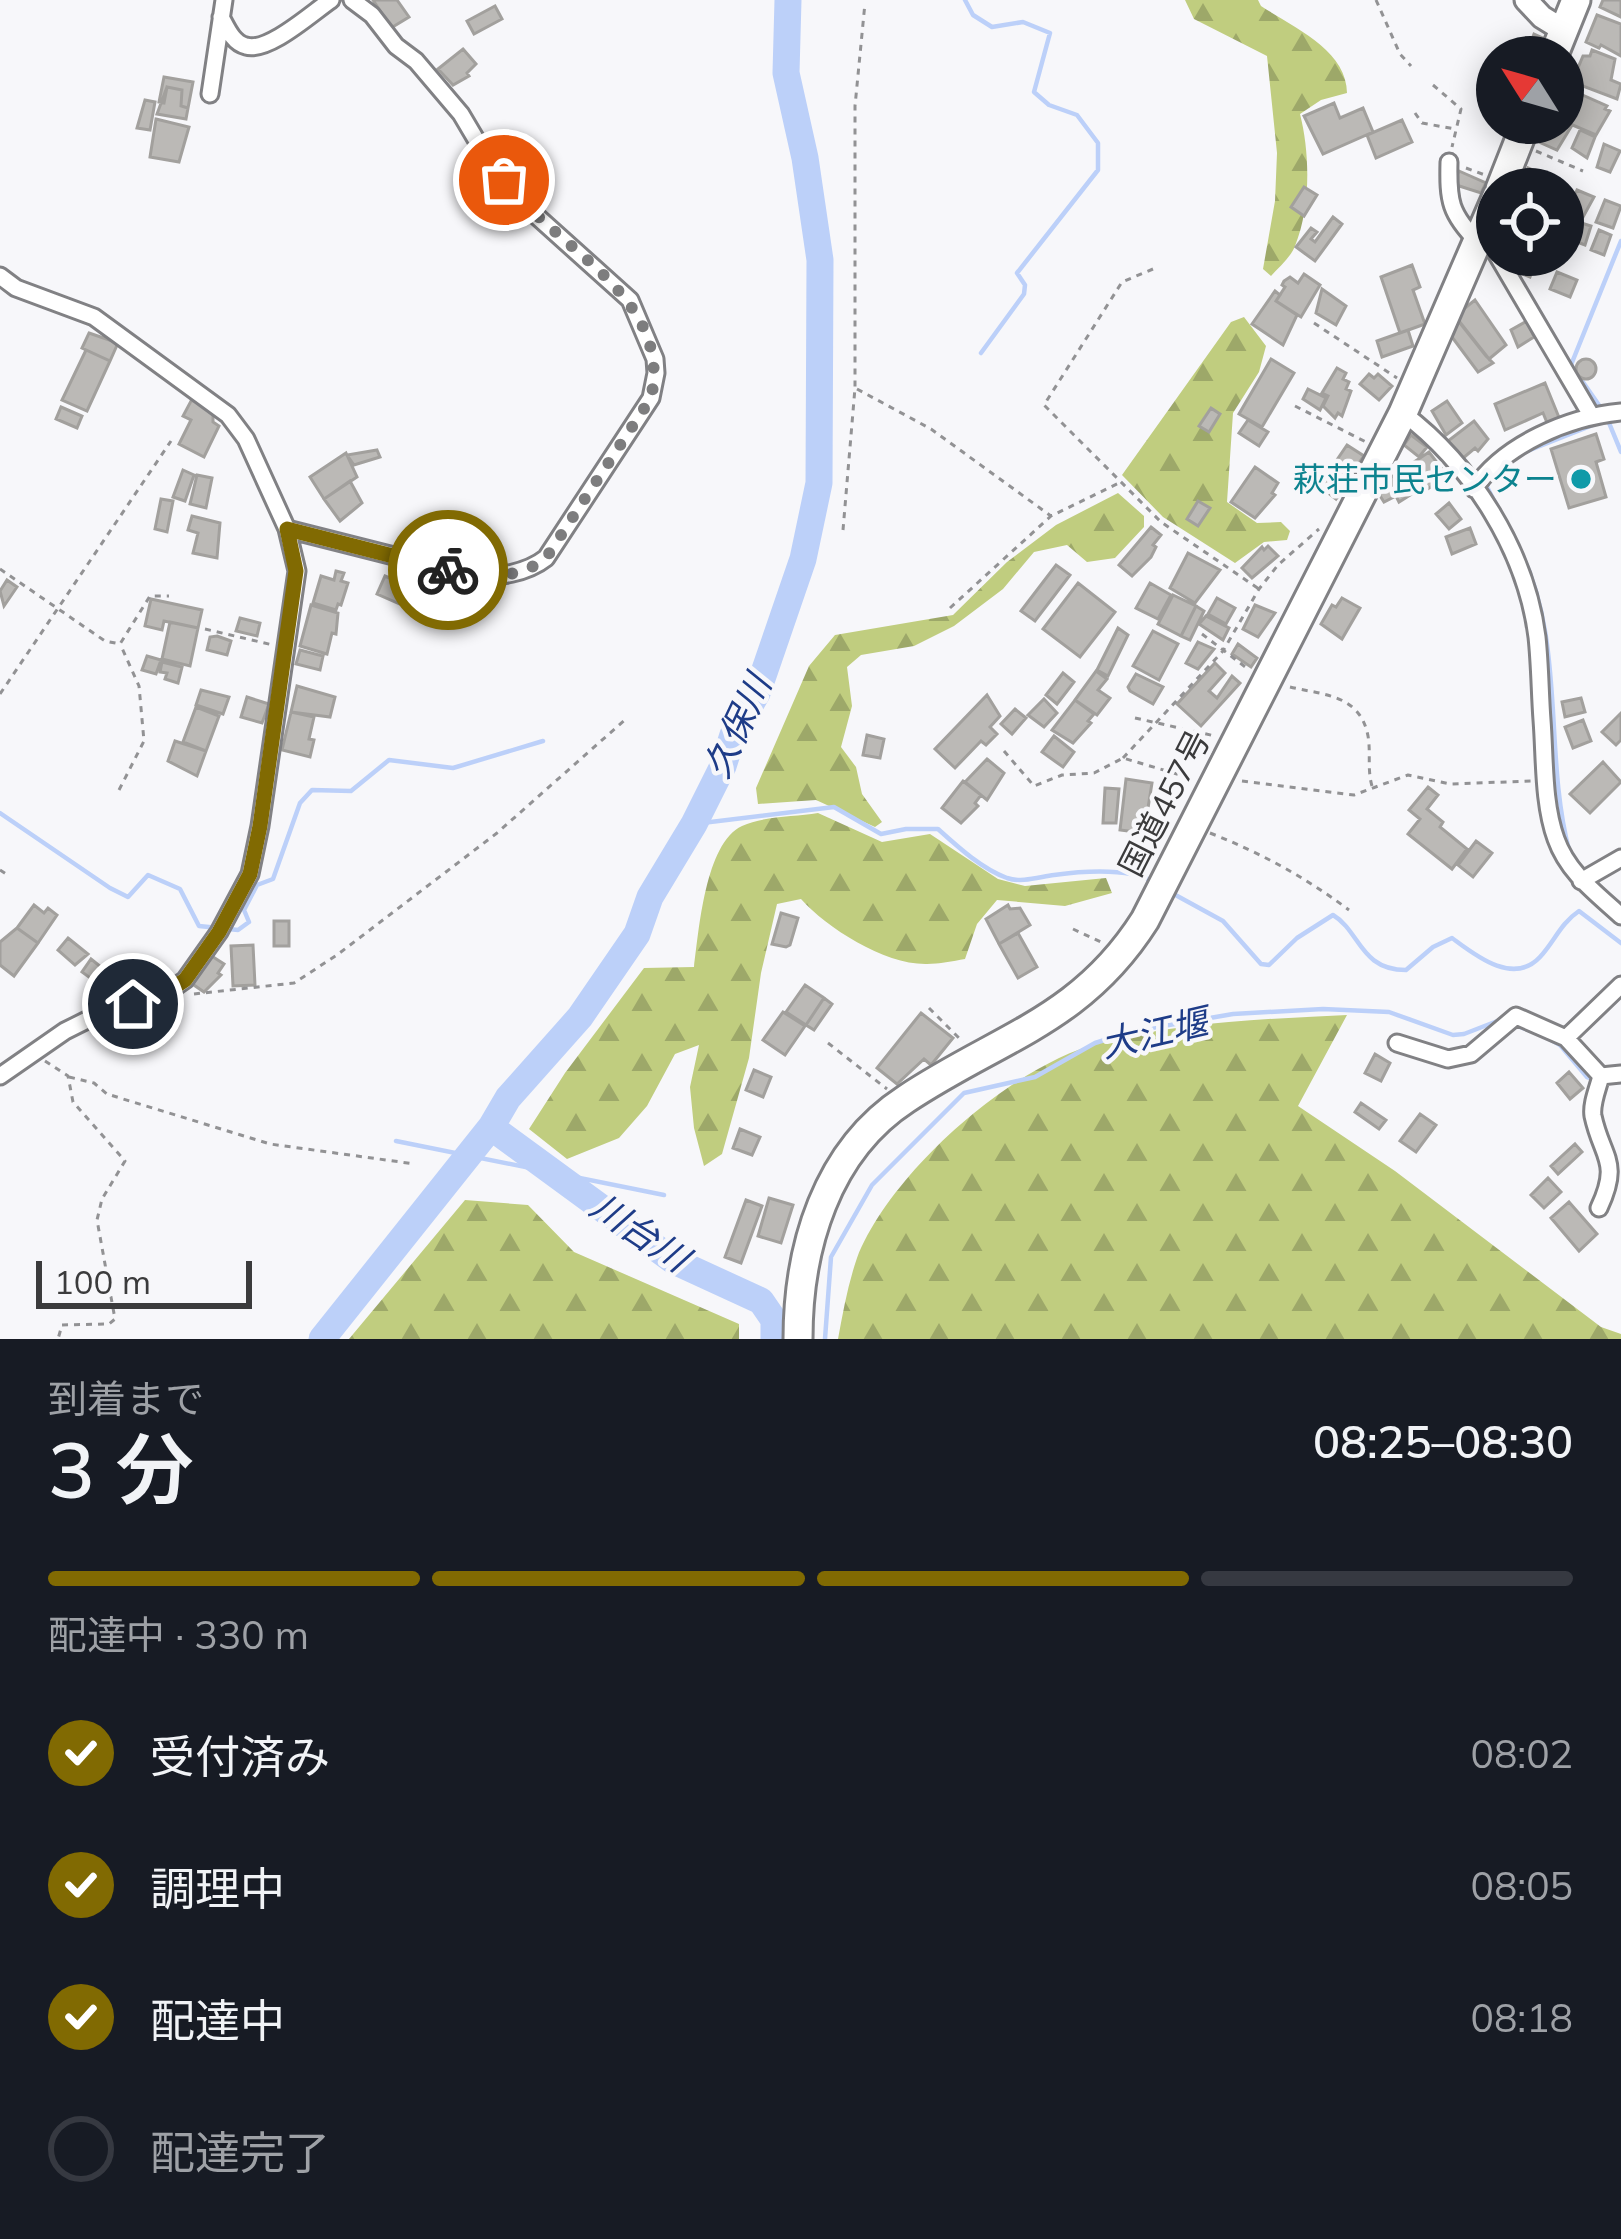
<!DOCTYPE html>
<html lang="ja">
<meta charset="utf-8">
<style>
body{margin:0;font-family:Mulish,"Noto Sans JP",sans-serif;background:#242831;color:#f1f3f6;height:100vh;display:flex;flex-direction:column;font-size:45px;white-space:nowrap}
*{box-sizing:border-box;margin:0}
p{font-size:39px;color:#9ea1a6}
.icon{flex:none;width:66px;height:66px;fill:none;stroke:currentColor;stroke-width:2;stroke-linecap:round;stroke-linejoin:round}
.map{position:relative;height:1339px;overflow:hidden}
.drawer{display:flex;flex-direction:column;background:#171b24;flex:1}
.drawer>*{flex:none}
.needle{width:78px;rotate:307deg}
.fabs{position:absolute;left:1476px;top:36px;display:grid;gap:24px}
.fabs a{display:grid;place-items:center;width:108px;height:108px;border-radius:50%;background:#171b24;box-shadow:0 6px 30px #0003;font-size:60px}
.scale{position:absolute;left:36px;bottom:30px;width:216px;box-sizing:border-box;padding-left:12px;border:6px solid #3b3b3c;border-top:0;font-size:33px;line-height:42px;white-space:nowrap;color:#3b3b3c;-webkit-text-stroke:9px #f7f7fa;paint-order:stroke}
.pin{position:absolute;display:grid;place-items:center;width:102px;height:102px;color:#fff;margin:-51px;border:6px solid #fff;border-radius:50%;box-shadow:0 3px 12px #0007}
.courier{position:absolute;display:grid;place-items:center;width:120px;height:120px;margin:-60px;border:9px solid #816a02;border-radius:50%;background:#fff;color:#222;box-shadow:0 3px 15px #0007}
.head em{font-style:normal;font-weight:600}
.head div{display:flex;flex-direction:column-reverse}
.head{display:flex;align-items:center;justify-content:space-between;height:204px;padding:0 48px}
h1{font-size:78px;font-weight:600;line-height:90px}
.bar{display:grid;grid-template-columns:repeat(4,1fr);gap:18px 12px;align-content:center;height:144px;padding:0 48px}
.bar i{height:15px;border-radius:9px;background:#363941}
.bar .selected{background:#816a02}
.bar p{grid-column:span 4}
ol{padding:0 48px;list-style:none}
li{display:flex;align-items:center;gap:36px;height:132px}
li p{margin-inline-start:auto}
li .icon{padding:12px;border-radius:50%;background:#816a02;color:#fff;stroke-width:4}
li:last-child{color:#9ea1a6}
li i{width:66px;height:66px;border:6px solid #363941;border-radius:50%}
.map>svg:first-child{display:block}
</style>
<div class="map">
<svg width="1621" height="1339" viewBox="0 0 1621 1339">
<defs>
<pattern id="forest-firs" width="22" height="20" patternUnits="userSpaceOnUse" patternTransform="scale(3)"><rect width="22" height="20" fill="#c0cd7f"/><path d="M5 1l3.5 6h-7zM16 11l3.5 6h-7z" fill="#9da869"/></pattern>
</defs>
<rect width="100%" height="100%" fill="#f7f7fa"/>
<path fill="url(#forest-firs)" d="M1185 0H1258L1261 6C1293 27 1347 50 1347 93L1321 100 1300 114C1310 153 1311 207 1295 246 1291 257 1279 267 1271 276L1263 269 1275 201 1277 153 1267 56 1194 19Z
M1244 317 1266 346 1259 372 1233 413 1227 502 1257 523 1281 522 1290 531 1287 540 1264 542 1235 563 1163 517 1122 475 1231 322Z
M1118 493 1144 516V527L1115 558 1087 562 1067 545 1034 552 1003 589 954 626 914 646 861 655 847 667 852 706 841 747 856 767 862 794 882 822 875 827 816 800 758 804 756 788 809 666 835 635 953 615 1007 562 1056 525Z
M818 813 882 842 930 834 998 879 1025 886 1106 878 1112 893 1065 906 997 900 977 924 965 959C953 961 939 964 927 964 885 965 827 928 801 899L777 904 761 973 749 1058 722 1154 704 1166 694 1128 690 1087 699 1045 675 1054 647 1106 619 1138 567 1159 529 1129 565 1073 644 968 694 967C699 931 705 843 742 826 763 816 795 817 818 813Z
M1347 1015 1298 1106 1395 1171 1601 1327 1621 1334V1339H838C843 1312 848 1284 857 1258 890 1173 1012 1065 1100 1043 1181 1022 1264 1019 1347 1015Z
M465 1200 528 1205 574 1252 739 1324V1339H349Z"/>
<g fill="none" stroke-linecap="round" stroke-linejoin="round">
<path stroke="#bcd0f9" stroke-width="4.5" d="M965 0 973 15 992 27 1023 22 1050 33 1034 92 1049 105 1077 115 1098 143V170L1017 273 1025 285 1024 294 981 353
M1601 408 1571 365 1621 241
M1607 418 1621 452
M1525 452 1598 423
M1488 480 1487 487 1498 508
M1517 544C1567 639 1543 750 1569 850
M0 813 110 888 128 897 148 875 180 889 199 926 238 930 249 922 244 910 257 885 273 879 300 803 312 790 351 791 389 760 453 768 543 741
M694 824 834 807 881 834 906 829H938C958 847 982 869 1007 878 1022 883 1039 877 1054 875 1084 871 1129 867 1156 883
M1170 892 1223 921 1261 964 1269 965 1297 938 1333 915C1360 931 1360 970 1406 970L1433 947 1452 938C1475 955 1513 986 1540 957 1554 942 1561 923 1579 911L1621 943
M1544 1036 1560 1045 1587 1077 1593 1079
M1604 1082H1621
M396 1141 664 1195
M825 1339 831 1257 872 1185 964 1093 1035 1077 1095 1043 1134 1031 1233 1014 1323 1009 1389 1012 1453 1035 1464 1034 1500 1020 1534 1032"/>
<path stroke="#bcd0f9" stroke-width="27" d="M491 1127 674 1261 761 1301 774 1320V1339
M322 1339 491 1127 508 1098 580 1017 637 934 650 897 694 824 723 766 733 735 757 693 803 559 819 483 820 260 805 158 786 73 788 0"/>
</g>
<path fill="#bbb9b6" stroke="#a2a09d" stroke-width="3" d="M373 0H397L409 17 391 28Z
M1603 0H1621V17L1600 7Z
M495 6 502 19 474 34 467 21Z
M1597 15 1621 24V56L1601 45 1599 48 1586 42Z
M1534 34 1545 39 1537 57H1525Z
M463 49 476 64 467 73 469 76 453 85 438 69Z
M1592 50 1615 59 1611 80 1621 84 1617 99 1572 82 1583 56H1590Z
M164 77 193 82 188 108 181 106 182 90 167 87 164 103 159 102Z
M167 87 182 90 181 106 188 108 186 119 157 114Z
M1569 89 1607 106 1605 109 1610 111 1596 135 1563 121V102Z
M145 100 155 102 150 130 137 128Z
M1334 103 1340 118 1363 108 1373 132 1323 154 1304 116Z
M156 119 189 127 179 162 150 157Z
M1402 120 1412 142 1376 158 1367 135Z
M1546 123 1571 127 1557 150 1541 143Z
M1580 130 1595 137 1587 158 1572 148Z
M1604 144 1620 151 1610 172 1597 167Z
M1528 168 1542 174 1535 189H1519Z
M1459 171 1486 183 1481 193 1453 184Z
M1304 187 1317 195 1304 216 1291 207Z
M1577 190 1594 197 1583 217 1568 211Z
M1605 200 1621 206 1613 228 1596 222Z
M1333 217 1342 224 1315 261 1296 247 1311 228 1317 232 1311 239 1315 242Z
M1575 221 1591 226 1585 245 1569 239Z
M1599 230 1611 235 1604 255 1591 250Z
M1524 255 1536 260 1530 277 1517 272Z
M1412 265 1420 287 1413 290 1425 324 1400 333 1381 277Z
M1557 272 1577 280 1570 297 1550 289Z
M1304 274 1320 285 1301 317 1276 301 1285 287 1282 285 1284 281 1290 277 1298 283Z
M1322 289 1346 306 1336 325 1316 313Z
M1275 291 1280 295 1276 301 1297 315 1283 345 1252 324Z
M1475 300 1506 345 1489 359 1455 316Z
M1456 318 1486 356 1493 363 1478 372 1449 333Z
M1527 321 1534 337 1518 347 1511 330Z
M1408 330 1413 346 1382 357 1377 341Z
M89 333 118 343 110 361 82 348Z
M86 350 110 361 87 411 62 400Z
M1271 359 1294 373 1262 427 1239 414Z
M1576 369a10 10 0 1 1 20 0a10 10 0 1 1-20 0Z
M1337 368 1346 373 1343 379 1349 382 1346 389 1351 391 1342 416 1338 413 1335 418 1323 406 1328 396 1322 393Z
M1369 374 1374 378 1378 374 1392 386 1379 400 1360 384Z
M1545 383 1560 420 1548 425 1543 413 1505 430 1495 404Z
M1308 389 1326 398 1320 410 1303 399Z
M197 400 213 412V422L219 426 204 457 179 444 191 420 183 416 191 401Z
M1447 401 1462 423 1446 435 1432 411Z
M61 407 82 416 77 428 56 419Z
M1211 408 1220 414 1209 432 1199 426Z
M1248 420 1268 432 1259 446 1239 433Z
M1474 421 1488 439 1478 451 1475 448 1462 459 1448 441Z
M1596 434 1604 459 1596 462 1606 497 1569 508 1551 449Z
M1411 435 1427 447 1419 457 1404 445Z
M1347 445 1364 456 1346 481 1330 470Z
M377 450 380 457 354 465 347 455Z
M1429 452 1448 477 1417 495 1415 492 1399 502 1396 496 1384 502 1375 488Z
M346 453 357 477 324 499 310 477Z
M1255 467 1278 483 1272 493 1275 495 1255 518 1231 502Z
M183 470 194 475 185 501 173 497Z
M1326 473 1345 487 1336 499 1317 484Z
M197 475 212 478 206 508 190 504Z
M350 481 362 503 340 521 324 499Z
M161 499 173 501 167 532 155 529Z
M1198 501 1210 508 1198 526 1187 519Z
M1449 503 1461 519 1449 529 1436 514Z
M192 516 220 523 217 558 193 553 198 533 188 530Z
M1151 527 1161 535 1153 545 1156 547 1151 557 1132 576 1119 565Z
M1470 528 1476 544 1452 554 1446 537Z
M1268 546 1278 556 1252 578 1242 568 1262 547 1264 550Z
M1188 553 1220 570 1195 603 1170 588Z
M1056 565 1070 575 1035 621 1021 611Z
M336 571 344 573 341 581 348 583 341 605 338 604 336 610 313 603 321 576 334 580Z
M385 576 413 588 410 596 422 601 418 612 377 594Z
M7 580 17 587 4 606 0 591Z
M1078 583 1115 612 1080 657 1043 629Z
M1150 583 1171 595 1158 619 1136 608Z
M1173 595 1196 606 1181 636 1158 624Z
M1217 598 1235 608 1226 624 1208 614Z
M1342 598 1360 608 1342 639 1321 624 1332 605 1336 607Z
M151 599 202 610 198 628 164 621 162 630 145 626Z
M311 605 338 613 336 634 332 633 327 654 300 646Z
M1255 605 1275 613 1258 637 1243 629Z
M1196 606 1204 611 1190 640 1181 636Z
M1206 616 1229 628 1223 640 1199 624Z
M240 618 260 623 257 636 236 631Z
M170 622 198 628 190 666 162 659Z
M1118 628 1128 635 1108 676 1097 670Z
M1153 631 1178 644 1159 680 1133 666Z
M217 636 231 641 227 655 207 650 210 637Z
M1198 642 1214 649 1198 669 1186 663Z
M1238 644 1257 658 1251 667 1232 654Z
M300 650 323 656 320 670 296 664Z
M147 656 161 660 156 674 142 670Z
M162 662 182 667 178 683 165 679 167 673 160 672Z
M1215 663 1225 673 1209 691 1217 698 1232 676 1240 683 1201 726 1177 704Z
M1096 671 1107 679 1098 690 1110 698 1097 715 1075 700Z
M1063 673 1074 682 1057 704 1046 695Z
M1136 674 1163 687 1153 704 1130 691 1128 687Z
M297 686 335 697 330 717 291 712Z
M201 690 229 697 223 714 196 705Z
M987 695 1000 716 990 727 997 734 986 745 981 741 955 768 935 749Z
M247 697 269 704 262 723 241 717Z
M1581 698 1585 712 1565 717 1562 702Z
M1044 699 1057 713 1044 727 1028 715Z
M1075 700 1094 714 1088 721 1091 723 1073 743 1052 730Z
M196 707 219 716 206 751 183 742Z
M1015 709 1026 718 1012 734 1001 724Z
M291 712 314 717 309 739 314 740 310 757 282 750Z
M1621 713V740L1616 745 1602 732Z
M1583 720 1591 741 1573 748 1565 727Z
M867 735 884 739 880 758 863 755Z
M1054 736 1074 752 1063 767 1042 752Z
M175 741 206 751 197 776 168 761Z
M987 759 1004 773 987 800 965 782Z
M1603 762 1621 782 1590 813 1570 794Z
M1126 779 1152 783 1144 833 1120 830Z
M963 781 981 795 975 803 978 806 961 823 942 808Z
M1428 787 1438 795 1427 809 1443 822 1440 827 1467 849 1452 869 1408 834 1420 819 1409 810Z
M1105 788 1119 789 1116 823H1103Z
M1476 841 1492 853 1473 877 1458 865Z
M34 905 44 913 48 908 57 915 38 943 17 928Z
M1008 905 1010 909 1020 908 1030 925 999 944 986 919Z
M781 913 798 918 790 945 786 947 772 944Z
M274 921H289V946H274Z
M17 928 38 943 14 976 0 965V942Z
M1018 933 1037 967 1018 978 999 944Z
M68 938 88 954 75 965 58 950Z
M253 945 255 985 233 986 231 946Z
M210 955 224 964 218 973 221 975 204 992 191 983Z
M91 959 106 971 97 983 82 972Z
M805 985 824 998 806 1025 786 1012Z
M824 998 832 1004 814 1030 806 1025Z
M783 1012 805 1026 785 1055 763 1040Z
M921 1013 953 1038 931 1065 924 1059 897 1084 877 1068Z
M1375 1054 1390 1063 1381 1081 1365 1073Z
M754 1070 771 1077 763 1097 746 1090Z
M1569 1072 1583 1088 1570 1099 1557 1083Z
M1361 1103 1386 1120 1379 1129 1355 1112Z
M1420 1114 1436 1125 1416 1152 1400 1141Z
M740 1129 760 1137 752 1155 733 1148Z
M1575 1144 1582 1152 1558 1174 1551 1166Z
M1548 1178 1561 1192 1544 1208 1531 1195Z
M769 1198 793 1205 781 1243 758 1236Z
M746 1200 762 1206 741 1263 725 1257Z
M1569 1202 1597 1234 1579 1251 1551 1218Z"/>
<g fill="none" stroke-linecap="round" stroke-linejoin="round">
<defs>
<path id="street" d="M221 17C227 28 233 43 246 46 268 53 313 12 331 0
M210 94 224 0
M1449 162C1448 201 1450 214 1478 242
M1483 231 1591 415
M0 276 16 288 94 317 228 415 246 439 287 529 297 571 260 826 250 874 219 932 185 980 162 996 103 1012 65 1031 0 1076
M1403 413C1472 465 1526 551 1537 637 1540 665 1540 693 1542 720 1545 759 1543 803 1556 839 1568 873 1596 893 1621 916
M1474 489C1504 444 1569 417 1621 412
M287 529 473 576C497 578 527 573 546 558L651 398 656 373 655 359 630 300 521 202 487 158 461 114 416 61 396 46 372 15 352 0
M1581 881 1621 858
M1566 1038 1621 985
M1397 1043 1448 1059 1471 1054 1516 1016 1566 1038 1601 1076C1598 1088 1591 1104 1593 1116 1602 1158 1621 1161 1599 1208
M1601 1076 1621 1074"/>
<path id="secondary" d="M1526 0 1542 17 1563 30"/>
<path id="highway" d="M1553 57 1576 0
M1500 189 1526 123
M798 1339C798 1248 826 1151 906 1099 999 1037 1081 1021 1145 920L1403 413 1497 196"/>
</defs>
<use href="#street" stroke="#818184" stroke-width="21"/>
<use href="#secondary" stroke="#818184" stroke-width="27"/>
<use href="#highway" stroke="#818184" stroke-width="33"/>
<path stroke="#929294" stroke-width="3" stroke-dasharray="6 6" stroke-linecap="butt" d="M1376 0 1400 54 1411 66
M1433 85 1461 109 1452 147
M1415 113 1422 123 1455 129
M1536 151 1583 171
M1466 168 1485 175
M1153 269 1122 282 1044 405 1161 522 1259 589
M1314 323 1397 378
M857 389 931 429 1051 516
M1295 406 1366 442
M843 530 855 388V106L865 3
M0 569 105 641 120 644 150 596H169
M950 608 1051 516 1119 483
M205 629 273 645
M1202 634 1248 669
M1290 687C1323 695 1360 694 1368 736 1371 753 1367 769 1372 786
M0 694 171 441
M1135 718 1215 736
M1004 751 1034 786 1062 775 1094 773 1123 758 1194 779
M1123 758 1223 651 1259 589 1278 565 1319 529
M1242 781 1354 795 1408 775 1450 784 1532 781
M119 790 144 741 139 686 121 646
M1210 833C1261 853 1305 877 1349 910
M0 870 9 876
M1073 929 1101 942
M194 994 294 983 337 955 497 833 627 718
M929 1008 963 1042
M828 1043 887 1089
M45 1061 68 1076 73 1102 125 1161 102 1199 97 1220 115 1319 109 1324 62 1325 58 1339
M69 1077 94 1083 107 1094 270 1144 415 1164"/>
<use href="#street" stroke="#fff" stroke-width="15"/>
<use href="#secondary" stroke="#fff" stroke-width="21"/>
<use href="#highway" stroke="#fff" stroke-width="27"/>
</g>
<g fill="none" stroke-linecap="round" stroke-linejoin="round">
<path stroke="#7d7d7e" stroke-width="12" stroke-dasharray="0 21.6" d="M448 570C481 578 518 580 546 558L651 398C673 296 557 250 504 180"/>
<path stroke="#816a02" stroke-width="15" d="M133 1004 162 995 185 980 219 932 250 874 260 826 296 571 287 529 448 570"/>
</g>
<circle fill="#0f9aa8" stroke="#f7f7fa" stroke-width="4.5" cx="1581" cy="479" r="12"/>
<g text-anchor="middle" stroke-width="9" stroke-linejoin="round" paint-order="stroke">
<g font-size="33" fill="#0d838f" stroke="#f7f7fa" text-anchor="end">
<text x="1557" y="491">萩荘市民センター</text>
</g>
<g font-size="33" fill="#3b3b3c" stroke="#f7f7fa">
<text transform="translate(1164 803) rotate(-63)" y="12">国道457号</text>
</g>
<g font-size="36" font-style="italic" fill="#1e3c88" stroke="#f7f7fa">
<text transform="translate(737 726) rotate(-65)" y="13">久保川</text>
<text transform="translate(1154 1033) rotate(-13)" y="13">大江堰</text>
<text transform="translate(640 1232) rotate(34)" y="13">川台川</text>
</g>
</g>
</svg>
<div class="fabs">
<a><svg class="needle" viewBox="-14 -14 28 28"><path d="M0-13l5 13h-10z" fill="#e53935"/><path d="M0 13l5-13h-10z" fill="#9ea1a6"/></svg></a>
<a><svg class="icon" aria-label="locate" viewBox="0 0 24 24"><circle cx="12" cy="12" r="6"/><path d="M12 2v4M12 18v4M2 12h4M18 12h4"/></svg></a>
</div>
<div class="scale">100 m</div>
<div class="pin" style="left:504px;top:180px;background:#ea580c"><svg class="icon" aria-label="bag" viewBox="0 0 24 24"><path d="M5 8h14l-1 12H6zM9 8a3 3 0 0 1 6 0"/></svg></div>
<div class="pin" style="left:133px;top:1004px;background:#1f2937"><svg class="icon" aria-label="home" viewBox="0 0 24 24"><path d="M3 11l9-7 9 7M6 9v11h12V9"/></svg></div>
<div class="courier" style="left:448px;top:570px"><svg class="icon" aria-label="bike" viewBox="0 0 24 24"><circle cx="6" cy="16" r="4"/><circle cx="18" cy="16" r="4"/><path d="M6 16l4-8h5l3 8M10 8l3 8H6M13 5h3"/></svg></div>
</div>
<section class="drawer">
<div class="head"><div><h1>3 分</h1><p>到着まで</p></div><em>08:25–08:30</em></div>
<div class="bar"><i class="selected"></i><i class="selected"></i><i class="selected"></i><i></i><p>配達中 · 330 m</p></div>
<ol>
<li><svg class="icon" aria-label="check" viewBox="0 0 24 24"><path d="M5 12l5 5 9-10"/></svg>受付済み<p>08:02</p></li>
<li><svg class="icon" aria-label="check" viewBox="0 0 24 24"><path d="M5 12l5 5 9-10"/></svg>調理中<p>08:05</p></li>
<li><svg class="icon" aria-label="check" viewBox="0 0 24 24"><path d="M5 12l5 5 9-10"/></svg>配達中<p>08:18</p></li>
<li><i></i>配達完了</li>
</ol>
</section>
